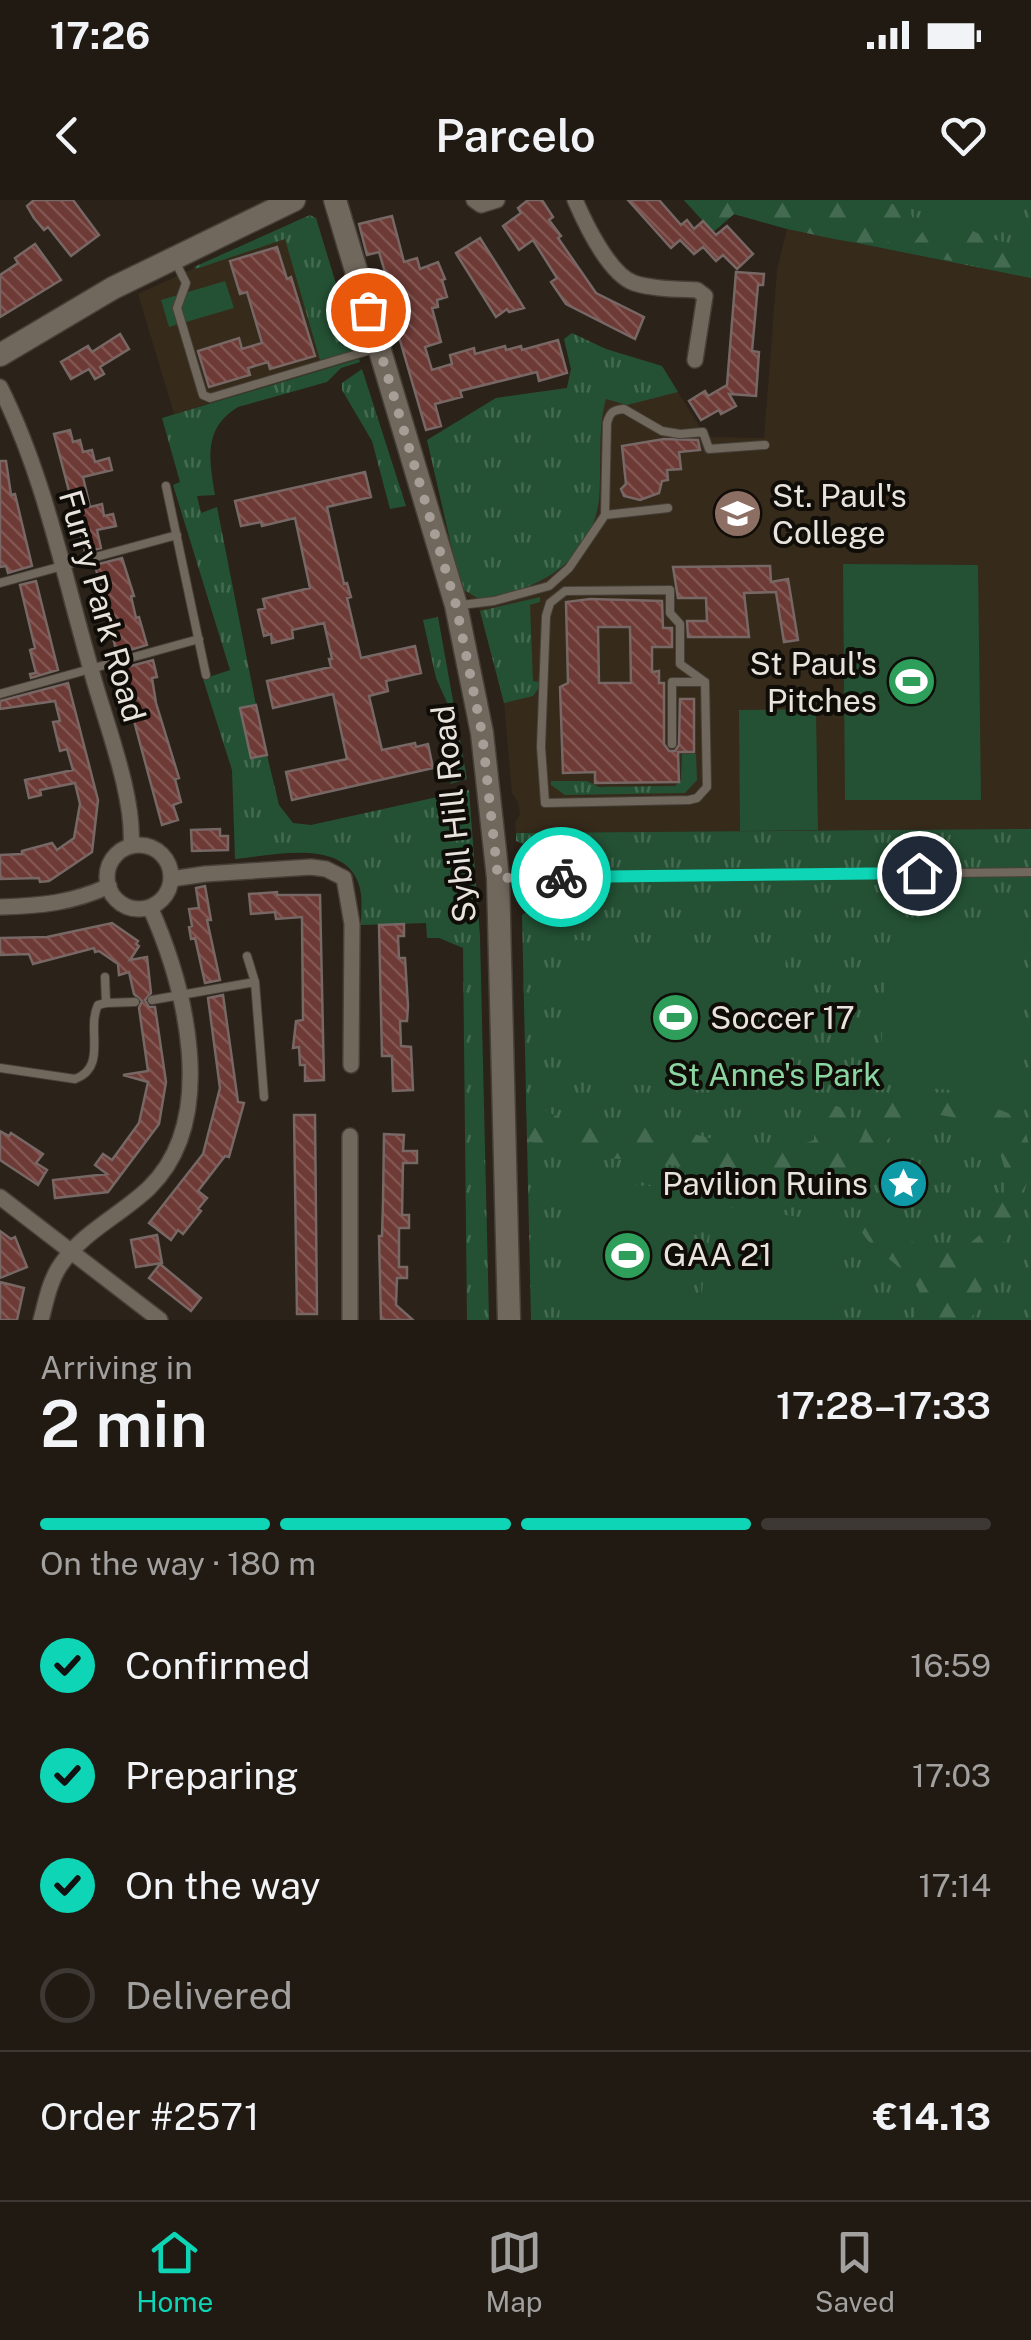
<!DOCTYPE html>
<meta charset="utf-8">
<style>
body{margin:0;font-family:"Public Sans",sans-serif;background:#28231c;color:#f1f3f6;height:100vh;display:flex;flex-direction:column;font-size:38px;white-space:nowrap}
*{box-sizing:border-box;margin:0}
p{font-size:32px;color:#a2a1a0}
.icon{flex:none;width:55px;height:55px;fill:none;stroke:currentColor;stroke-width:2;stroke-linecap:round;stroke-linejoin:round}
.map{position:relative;height:1120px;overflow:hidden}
.side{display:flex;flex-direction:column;background:#201a13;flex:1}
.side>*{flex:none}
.pin{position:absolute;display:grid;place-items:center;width:85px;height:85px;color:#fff;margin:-42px;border:5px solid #fff;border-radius:50%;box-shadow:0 2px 10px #0007}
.courier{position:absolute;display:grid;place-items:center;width:100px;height:100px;margin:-50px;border:8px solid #0dd5b5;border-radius:50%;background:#fff;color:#222;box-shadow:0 2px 12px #0007}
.overview em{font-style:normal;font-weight:600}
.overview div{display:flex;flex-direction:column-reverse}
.overview{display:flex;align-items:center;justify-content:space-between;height:170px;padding:0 40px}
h1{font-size:65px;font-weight:600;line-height:75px}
.bar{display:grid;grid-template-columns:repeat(4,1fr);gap:15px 10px;align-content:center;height:120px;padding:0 40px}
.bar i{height:12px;border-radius:8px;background:#3d3833}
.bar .on{background:#0dd5b5}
.bar p{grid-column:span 4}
.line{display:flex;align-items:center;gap:25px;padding:0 40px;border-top:2px solid #3d3833}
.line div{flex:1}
ol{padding:0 40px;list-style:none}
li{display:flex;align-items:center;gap:30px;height:110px}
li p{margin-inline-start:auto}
li .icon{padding:10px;border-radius:50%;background:#0dd5b5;color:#111;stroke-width:4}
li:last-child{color:#a2a1a0}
li i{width:55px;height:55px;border:5px solid #3d3833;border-radius:50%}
.status{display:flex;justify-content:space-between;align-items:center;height:70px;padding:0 50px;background:#201a13;direction:ltr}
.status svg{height:28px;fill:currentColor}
header{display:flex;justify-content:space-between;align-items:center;height:130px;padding:0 40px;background:#201a13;font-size:45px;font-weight:600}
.tab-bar{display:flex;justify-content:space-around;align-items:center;height:140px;border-top:2px solid #3d3833;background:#201a13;font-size:28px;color:#a2a1a0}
.tab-bar a{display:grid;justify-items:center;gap:5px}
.tab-bar .on{color:#0dd5b5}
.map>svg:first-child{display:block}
</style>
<div class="status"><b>17:26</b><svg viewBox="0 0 49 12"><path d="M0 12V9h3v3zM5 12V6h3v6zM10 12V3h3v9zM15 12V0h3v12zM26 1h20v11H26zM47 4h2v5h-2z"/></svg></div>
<header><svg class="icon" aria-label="back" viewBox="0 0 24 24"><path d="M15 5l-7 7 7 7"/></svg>Parcelo<svg class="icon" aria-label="heart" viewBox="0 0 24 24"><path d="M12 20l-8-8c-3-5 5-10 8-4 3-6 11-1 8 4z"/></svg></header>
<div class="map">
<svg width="1031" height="1120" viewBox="0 0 1031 1120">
<defs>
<pattern id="grass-tufts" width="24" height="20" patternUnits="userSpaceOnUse" patternTransform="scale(2.5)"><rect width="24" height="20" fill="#245134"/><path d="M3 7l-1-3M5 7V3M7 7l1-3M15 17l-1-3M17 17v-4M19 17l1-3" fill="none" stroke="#446a51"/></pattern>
<pattern id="forest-firs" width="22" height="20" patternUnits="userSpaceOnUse" patternTransform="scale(2.5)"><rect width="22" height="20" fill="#245134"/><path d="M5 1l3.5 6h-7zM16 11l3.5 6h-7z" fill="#446a51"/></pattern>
<pattern id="building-back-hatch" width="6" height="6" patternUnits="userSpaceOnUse" patternTransform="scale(2.5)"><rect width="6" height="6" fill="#6d3a35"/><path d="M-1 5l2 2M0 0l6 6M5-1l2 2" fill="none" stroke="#825652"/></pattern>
</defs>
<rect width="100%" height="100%" fill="#2b2219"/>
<path fill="#362a1b" d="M310 15 316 18 359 159 174 214 138 94Z
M787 29 1031 78V629L516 633 515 623 520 614 518 602 512 593 504 503 480 411 461 388 427 240 496 198 567 188 571 169 564 139 572 133 606 149 662 166 706 237 764 238 777 69Z"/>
<path fill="url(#grass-tufts)" d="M684 0H1031V78L787 29 734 14 713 32Z
M310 15 316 18 356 150 320 160 285 39 196 69 194 67Z
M572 133 606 149 662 166 678 192 627 205 606 199C597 230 602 267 599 299 592 362 536 392 479 399L461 388 427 240 496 198 567 188 571 169 564 139Z
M359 159 360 162 341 168 327 182 238 207C203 228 209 260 215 295L197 296 201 313 217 307 256 505 240 509 251 558 267 555 279 605 293 623 311 625 469 590 480 736 489 1120H467L463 748 439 738H427L426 723 361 725C361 712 363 697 359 685 344 637 271 656 235 659L232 570 203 479 230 470 173 285 180 282 162 218Z
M362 169 406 306 390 309 372 241 342 190V183Z
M540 397V402L530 405 533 481 540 482 541 485 533 496 504 503 480 411Z
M438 417 467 579 450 584 456 575 458 561 449 507 436 478 423 420Z
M682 554H696L697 580 685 593 565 595 551 585V581H587L599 587 675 586 681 580Z
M1031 629V1120H531L522 715C554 697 552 654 516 641V633Z"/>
<path fill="url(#forest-firs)" d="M684 0H879L909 8 914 22C906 29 897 39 889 42 862 51 764 22 734 14L713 32Z
M945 18 988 38 1031 49V78L915 53 914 43C923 30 930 23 945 18Z
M924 893 974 899 1010 914 1026 933 1031 954 1030 973 1012 1031 993 1054V1072L978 1096 975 1113 969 1120H913C915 1114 920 1103 920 1096 917 1064 841 1045 863 1007L872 1009 877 1004 888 1024 914 1043 940 1050 969 1044 988 1028 1005 996 1006 973 999 950 984 932 965 920 941 915 918 919 888 939 871 973 833 988H819L781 984 753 973 725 974 641 960 600 958 588 951 554 949 528 941 526 898C542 908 556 918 575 923 601 928 627 924 653 926 706 932 761 962 814 940V906L831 904 852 912 837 942 849 956C868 939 864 909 892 899 902 896 914 896 924 893Z"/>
<path fill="#245134" d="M879 0H994L986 29Z
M225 81 234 108 169 127 161 100Z
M843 364 978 365 981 600H845Z
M816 509 818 630 740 631 739 510Z
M892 717 1025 728 1011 895 878 884Z
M576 740 786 756 775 895 565 879Z
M569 981 696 989 687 1120H559Z
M714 1005 842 1023 828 1120H698Z"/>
<path fill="url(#building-back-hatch)" stroke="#776765" stroke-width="2.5" fill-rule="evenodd" d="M34 0H73L99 35 71 56 48 27 44 30 34 18 27 6Z
M528 0H542L553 17 549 20 561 36 558 38 596 93 644 117 635 139 566 104 551 82 557 78 533 40 519 50 503 26 521 13 518 8Z
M628 0H659L681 25 687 20 694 29 703 21 716 35 727 26 753 54 737 69 723 55 716 61 703 47 694 54 680 40 671 48Z
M392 16 404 62 417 58 420 69 438 62 445 79 442 80 447 97 437 100 438 107 432 108 441 142 425 147 432 170 452 164 450 155 474 148 475 154 505 146 506 150 521 146 522 150 558 140 567 173 539 181 537 172 460 191 462 197 435 204 441 226 426 230 393 116 387 89H390L379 52 367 55 359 24Z
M480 38 501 71 524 108 509 112 507 109 496 117 457 55 456 53Z
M35 44 61 80 0 117V75L18 63 15 58Z
M277 47 287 79 291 77 315 156 270 169 268 162 248 168 250 175 209 187 198 151 239 138 242 149 262 143 247 92 240 94 230 61Z
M736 72 764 74 763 85H758L752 151 759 152 756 196 729 194 736 206 721 214 719 210 701 220 689 201 705 191 708 196 727 185Z
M120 134 129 149 100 167 104 174 95 179 89 169 71 179 61 162 88 146 92 152Z
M70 230 73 242 80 240 83 252 92 250 95 262 109 258 112 270 83 277 90 307 102 304 104 316 113 314 116 326 97 330 101 348 85 352 54 234Z
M664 239 698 240 700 250 679 252 681 269 667 270 668 280 662 281 659 293 640 300 624 296 621 289 626 284 622 246Z
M0 261H6L11 295 15 294 32 366 8 373 6 366 0 367Z
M365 272 371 297 327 307 344 384 347 383 351 397 347 398 361 458 415 446 421 473 386 481 388 491 369 496 382 550 415 543 416 547 428 544 433 568 292 600 286 572 347 559 333 494 273 508 267 481 331 467 329 459H332L324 423 292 430 293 438 272 443 271 434 264 436 258 410 265 408 263 399 310 388 295 318 262 326 261 322 241 326 235 301Z
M122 358 134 396H131L136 418 139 417 147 445 117 454 95 365Z
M770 366 771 382 788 379 798 440 784 442 776 392 744 393 749 437H688L687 421H707L706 398H678L673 367Z
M36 381 58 470 31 478 30 474 36 473 30 450 35 448 20 385Z
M590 399 662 401 663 428H672V447H652V472L659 471V483H664V544L669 551H675L679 545 680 499H694V552H678L679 582 595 583V572L563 573 560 487 568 483 566 402ZM598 427H630L631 483H599Z
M153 460 157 477 152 478 156 503 179 578 175 579 181 602 173 605 178 620 162 625 120 469Z
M68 483 98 600 92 652 49 681 40 682 39 678 0 679V655L22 654V651L52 643 57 650 74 638 80 604 75 583 40 590 41 595 29 598 25 580 73 570 67 549 60 551 53 522 60 521 55 501 0 509V501Z
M256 505 267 555 251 558 240 508Z
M220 629V636H228V650L192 651 191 630Z
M205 686 211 720H207L220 780 205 783 195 738 191 739 189 727 192 726 189 709 199 708 196 688Z
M277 692V695H320L324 880 305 881V865H300L299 847 293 848 296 821 303 820V817L302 717 276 719 275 712 251 714 249 694Z
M112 723 138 741 136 744 139 746 130 760 147 757 151 793 145 800 149 807H155L166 882 159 924 108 992 55 998 53 980 107 974 95 965 103 954 112 960 139 923 148 882 123 875 148 871 139 808 142 801 134 794 129 772 119 775 118 764 99 751 95 752 94 748 33 764 29 754 0 755V738L47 737Z
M404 724V736H398L399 758H405L408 806 407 821H400L401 846 411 847 413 890 393 891 392 856H382L379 725Z
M223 795 238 902 244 903 229 957 225 956 198 991 207 998 198 1009 201 1011 183 1034 178 1030 171 1040 149 1023 203 954 220 888 208 798Z
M294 915H315L317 1114H297Z
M0 931 9 936 11 933 43 954 36 963 47 970 38 985 0 960Z
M384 934 404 935 403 951H417V963H403L402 1015H409V1028H399V1067H407V1078H397L396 1105 413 1120H381L379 1036H382L383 1002Z
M0 1031 11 1039 15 1037 27 1067 0 1078Z
M157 1035 162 1063 136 1067 131 1040Z
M160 1064 201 1098 191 1111 149 1078Z
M0 1082 24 1088 17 1120H0Z"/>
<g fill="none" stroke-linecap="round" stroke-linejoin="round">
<defs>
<path id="lane" d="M175 61 186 83 177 108 203 195 210 198 374 149
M166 286 206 475
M605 315 668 308
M0 383 177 335
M670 390V413L680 424V464L705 482 707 587 697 598 689 600 545 603 541 547 546 416 550 403 565 391Z
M461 405 494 401 549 386 569 368 605 315 607 223C610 212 613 210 624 209L662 231 680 234 703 232 709 249 765 245
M0 494 199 439
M672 544V482H705
M501 678 1031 672
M247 756 255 782 264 897
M152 800 255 782
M106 803 135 802
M0 868 75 879C108 867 86 829 98 805L106 803 105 777"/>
<path id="street" d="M474 0 481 5 497 0
M575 0C585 23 609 74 634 83 653 89 676 89 697 90L705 96 695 160
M0 187C45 277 64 377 92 473 105 521 135 597 131 646
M107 677a32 32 0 1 1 64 0a32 32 0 1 1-64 0Z
M171 679 205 674 311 667 326 669 344 678 352 724 351 865
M0 707C40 706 72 703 109 686
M350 936V1120
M0 997 160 1120
M41 1120C46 1101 50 1079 62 1063 83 1032 122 1014 149 988 220 919 185 786 150 707"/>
<path id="secondary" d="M335 0 456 405 482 533 498 678 509 1120
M0 155 113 88 294 0"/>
</defs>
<use href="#lane" stroke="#464038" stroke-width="10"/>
<use href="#street" stroke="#464038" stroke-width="18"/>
<use href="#secondary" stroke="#464038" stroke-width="25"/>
<use href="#lane" stroke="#71685d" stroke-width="8"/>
<use href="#street" stroke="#71685d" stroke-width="15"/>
<use href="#secondary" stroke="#71685d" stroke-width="22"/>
</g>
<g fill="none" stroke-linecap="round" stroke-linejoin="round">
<path stroke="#a69f98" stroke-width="10" stroke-dasharray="0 18" d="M368 110 456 405 482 533 498 678 561 677"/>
<path stroke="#0dd5b5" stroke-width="12" d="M561 677 919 673"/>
</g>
<defs>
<symbol id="school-disc" viewBox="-11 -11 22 22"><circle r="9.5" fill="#8d6e63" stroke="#100d08"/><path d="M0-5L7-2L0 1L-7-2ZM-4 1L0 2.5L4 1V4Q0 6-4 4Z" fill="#fff"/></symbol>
<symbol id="stadium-disc" viewBox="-11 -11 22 22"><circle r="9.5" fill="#2e9e5b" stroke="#100d08"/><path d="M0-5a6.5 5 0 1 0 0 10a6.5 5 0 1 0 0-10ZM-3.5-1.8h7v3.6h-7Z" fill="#fff"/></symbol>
<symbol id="sight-disc" viewBox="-11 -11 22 22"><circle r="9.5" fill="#0f9aa8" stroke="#100d08"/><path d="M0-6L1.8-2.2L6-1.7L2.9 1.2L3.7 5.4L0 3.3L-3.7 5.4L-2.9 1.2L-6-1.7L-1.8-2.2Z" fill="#fff"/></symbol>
</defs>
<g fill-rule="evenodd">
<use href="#school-disc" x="710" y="286" width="55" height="55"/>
<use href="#stadium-disc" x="884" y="454" width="55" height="55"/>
<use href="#stadium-disc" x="648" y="790" width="55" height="55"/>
<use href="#sight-disc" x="876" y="956" width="55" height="55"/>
<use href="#stadium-disc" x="600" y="1028" width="55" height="55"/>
</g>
<g text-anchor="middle" stroke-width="8" stroke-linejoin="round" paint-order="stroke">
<g font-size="32" fill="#e9e3dd" stroke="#100d08" text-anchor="start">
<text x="772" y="307">St. Paul's<tspan x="772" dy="37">College</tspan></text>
<text x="877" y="475" text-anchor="end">St Paul's<tspan x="877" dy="37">Pitches</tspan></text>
<text x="710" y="829">Soccer 17</text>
<text x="868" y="995" text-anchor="end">Pavilion Ruins</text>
<text x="663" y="1066">GAA 21</text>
</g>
<g font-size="32" fill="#e9e3dd" stroke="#100d08">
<text transform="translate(102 406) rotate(74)" y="11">Furry Park Road</text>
<text transform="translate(454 614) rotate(-96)" y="11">Sybil Hill Road</text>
</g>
<g font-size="32" fill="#8bd5a2" stroke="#100d08">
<text x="774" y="886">St Anne's Park</text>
</g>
</g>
</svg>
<div class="pin" style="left:368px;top:110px;background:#ea580c"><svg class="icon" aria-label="bag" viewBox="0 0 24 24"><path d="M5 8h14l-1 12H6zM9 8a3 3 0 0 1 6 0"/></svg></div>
<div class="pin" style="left:919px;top:673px;background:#1f2937"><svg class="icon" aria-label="home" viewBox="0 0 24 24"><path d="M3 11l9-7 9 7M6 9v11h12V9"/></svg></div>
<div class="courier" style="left:561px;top:677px"><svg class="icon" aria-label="bike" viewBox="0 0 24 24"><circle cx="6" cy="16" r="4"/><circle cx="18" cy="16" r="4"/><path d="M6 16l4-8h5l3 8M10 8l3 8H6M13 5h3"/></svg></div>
</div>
<section class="side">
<div class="overview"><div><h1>2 min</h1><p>Arriving in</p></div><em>17:28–17:33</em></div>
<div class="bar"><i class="on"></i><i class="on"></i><i class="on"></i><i></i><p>On the way · 180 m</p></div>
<ol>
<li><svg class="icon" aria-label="check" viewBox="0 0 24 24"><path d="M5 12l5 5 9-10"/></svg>Confirmed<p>16:59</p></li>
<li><svg class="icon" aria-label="check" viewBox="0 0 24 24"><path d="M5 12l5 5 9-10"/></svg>Preparing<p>17:03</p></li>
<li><svg class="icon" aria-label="check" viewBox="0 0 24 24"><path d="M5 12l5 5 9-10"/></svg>On the way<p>17:14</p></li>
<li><i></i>Delivered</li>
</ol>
<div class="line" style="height:130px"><div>Order #2571</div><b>€14.13</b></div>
</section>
<nav class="tab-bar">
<a class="on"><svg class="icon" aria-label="home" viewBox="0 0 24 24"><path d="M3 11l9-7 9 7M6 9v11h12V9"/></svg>Home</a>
<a><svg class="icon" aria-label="map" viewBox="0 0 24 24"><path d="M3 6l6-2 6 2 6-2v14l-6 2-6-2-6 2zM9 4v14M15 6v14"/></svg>Map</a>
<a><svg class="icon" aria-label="saved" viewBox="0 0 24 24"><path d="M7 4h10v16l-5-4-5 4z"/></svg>Saved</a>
</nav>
